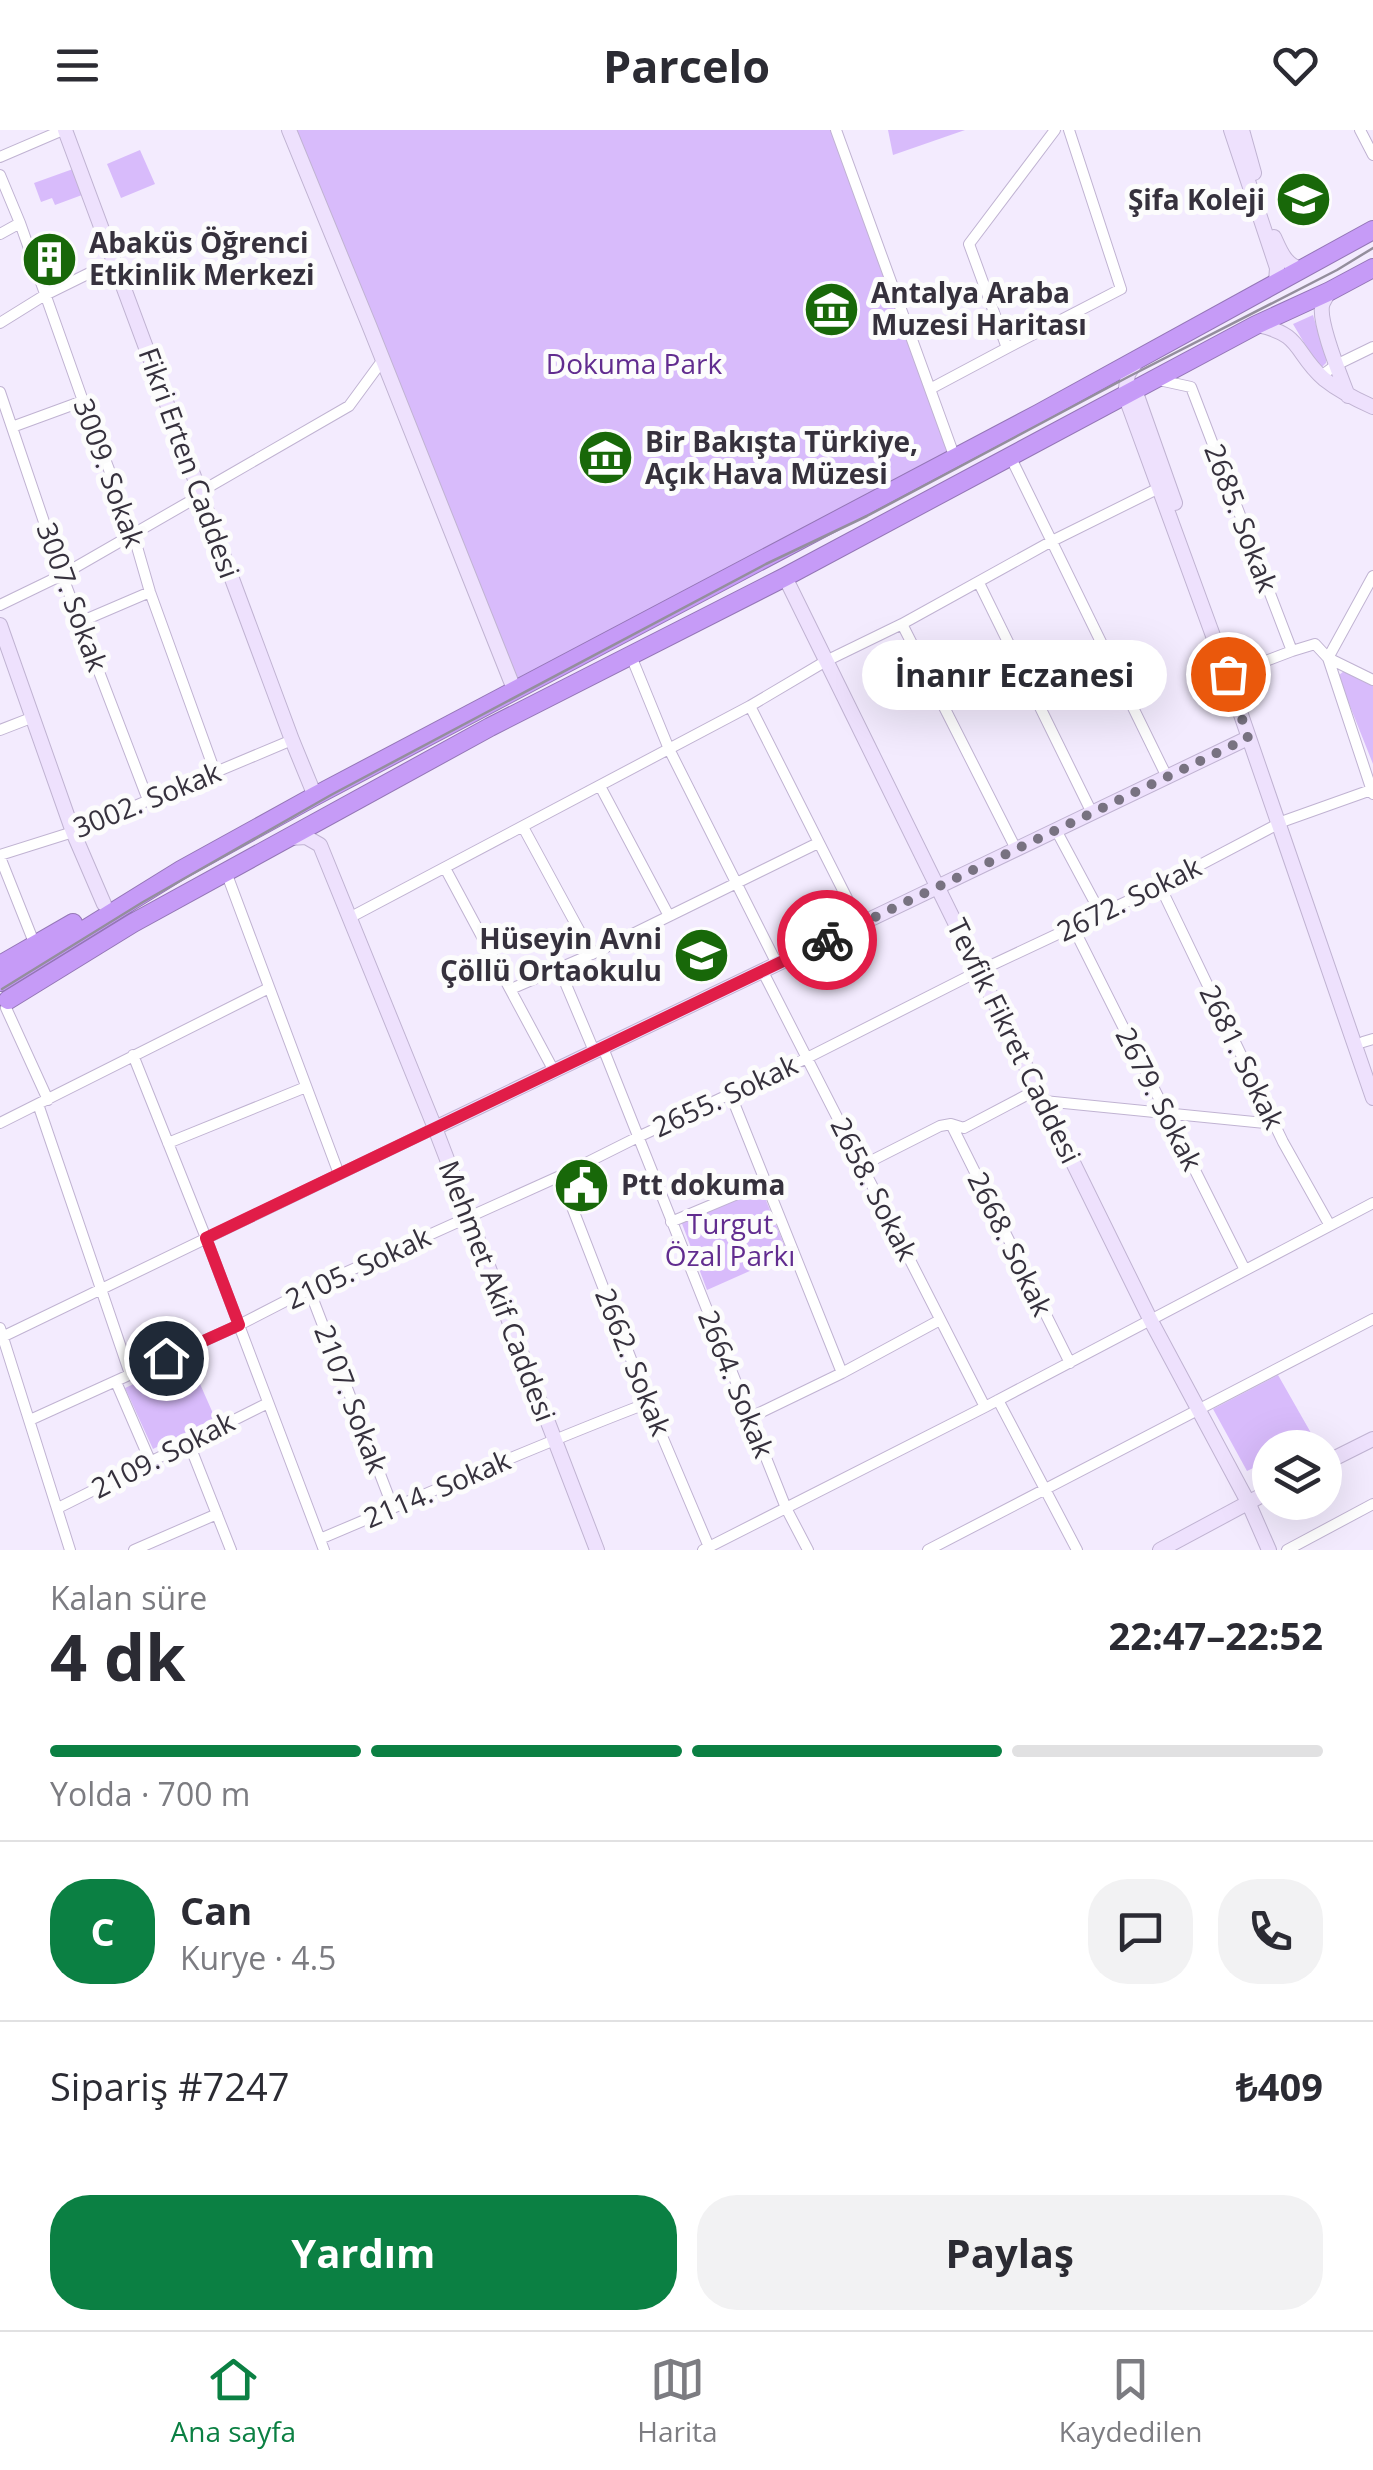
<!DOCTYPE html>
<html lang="tr">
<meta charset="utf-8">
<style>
body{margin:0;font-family:"Open Sans",sans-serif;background:#f2f2f3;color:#2b2b33;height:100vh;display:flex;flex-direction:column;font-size:38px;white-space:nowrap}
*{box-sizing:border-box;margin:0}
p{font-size:32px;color:#7c7c81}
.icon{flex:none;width:55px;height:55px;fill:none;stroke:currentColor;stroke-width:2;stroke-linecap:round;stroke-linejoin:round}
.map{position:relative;height:1420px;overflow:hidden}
.panel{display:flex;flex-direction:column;background:#fff;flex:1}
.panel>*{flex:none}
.tools{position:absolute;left:1252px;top:1300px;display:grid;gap:20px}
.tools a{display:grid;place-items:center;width:90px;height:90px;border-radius:50%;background:#fff;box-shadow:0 10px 40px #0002;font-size:50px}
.pin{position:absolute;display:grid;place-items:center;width:85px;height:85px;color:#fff;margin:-42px;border:5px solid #fff;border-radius:50%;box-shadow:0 2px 10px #0007}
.courier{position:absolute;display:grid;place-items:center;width:100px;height:100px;margin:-50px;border:8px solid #e11d48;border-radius:50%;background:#fff;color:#222;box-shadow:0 2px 12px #0007}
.bubble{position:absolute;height:70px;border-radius:35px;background:#fff;box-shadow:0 10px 40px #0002;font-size:32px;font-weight:700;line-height:70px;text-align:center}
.headline em{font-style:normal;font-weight:700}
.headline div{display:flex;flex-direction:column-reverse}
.headline{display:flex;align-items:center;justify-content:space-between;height:170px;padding:0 50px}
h1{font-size:65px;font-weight:700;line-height:75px}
.bar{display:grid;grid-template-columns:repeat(4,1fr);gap:15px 10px;align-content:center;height:120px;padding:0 50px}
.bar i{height:12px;border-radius:8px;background:#e1e1e2}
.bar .on{background:#0b8043}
.bar p{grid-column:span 4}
.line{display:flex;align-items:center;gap:25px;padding:0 50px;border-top:2px solid #e1e1e2}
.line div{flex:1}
.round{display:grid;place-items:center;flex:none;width:105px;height:105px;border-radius:40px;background:#f2f2f3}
.button{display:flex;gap:20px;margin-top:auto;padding:20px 50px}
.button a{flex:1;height:115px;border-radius:40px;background:#0b8043;color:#fff;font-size:40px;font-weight:700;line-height:115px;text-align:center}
.button a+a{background:#f2f2f3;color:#2b2b33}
header{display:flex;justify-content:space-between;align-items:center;height:130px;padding:0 50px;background:#fff;font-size:45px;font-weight:700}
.menu{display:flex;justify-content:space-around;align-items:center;height:140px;border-top:2px solid #e1e1e2;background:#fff;font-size:28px;color:#7c7c81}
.menu a{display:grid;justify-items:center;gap:5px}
.menu .on{color:#0b8043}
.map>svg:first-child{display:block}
</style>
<header><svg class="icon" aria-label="menu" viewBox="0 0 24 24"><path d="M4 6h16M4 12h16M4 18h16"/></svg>Parcelo<svg class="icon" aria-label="heart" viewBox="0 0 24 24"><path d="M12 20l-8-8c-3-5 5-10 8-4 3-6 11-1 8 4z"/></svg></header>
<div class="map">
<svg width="1373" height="1420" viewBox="0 0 1373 1420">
<rect width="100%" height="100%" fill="#f3ebfe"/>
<path fill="#d8bbfb" d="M289 0H835L955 328 514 559Z
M888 0H965L893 25Z
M140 20 155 54 121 68 107 34Z
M73 39 82 65 55 75 52 68 41 72 34 53Z
M1313 185 1326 229V233L1322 237 1316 233 1293 194Z
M1344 541 1373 555V634L1338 546Z
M761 1058 788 1124 707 1160 681 1091Z
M189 1229 215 1288 153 1319 125 1258Z
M1278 1245 1319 1317 1270 1318V1330L1247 1341 1213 1279Z"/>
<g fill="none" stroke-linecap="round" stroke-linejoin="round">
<defs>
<path id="street" d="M836 0 955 328
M1055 0 969 114 1007 218 1121 159 1069 0
M1360 0 1373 25
M0 27 63 0
M0 45 20 93 83 271 133 403 150 462 215 642
M0 104 20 93
M0 193 45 165 114 131
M1321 246 1336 235 1373 217
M1159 250 1191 257 1292 521 1315 514 1328 528 1373 550
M930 259 1007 218
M0 262 62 445 148 670
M12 297 83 271
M1010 326 1167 647
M200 362 349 276 382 231
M1373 446 1328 528 1373 664
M979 453 1092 683
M0 475 62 445 201 365
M80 492 150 462
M902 494 1016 719
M631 526 669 619 777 834
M1234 543 1292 521
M750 576 860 794
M0 600 31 588
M600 656 669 786
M1284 691 1371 660
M523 697 592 824
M1056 700 1101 784
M0 725 73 702 292 610
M0 727 35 815
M445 738 554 941
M226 742 339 1044
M1160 756 1283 1012 1329 1094
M351 787 750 576 826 531 902 494 1052 411 1159 358
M1073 797 1245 1140
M559 838 594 921
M763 842 985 1277
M511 859 592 824 818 713
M6 878 48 970
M1363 912 1373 909
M603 918 786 1378 808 1420
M133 925 206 1108 324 1420
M730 963 842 1243
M1044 971 1274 994
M38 974 130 1244
M0 993 269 858
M951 994 1070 1233
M168 1013 306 957
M863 1035 940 996 951 994 964 998 1038 959
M560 1046 648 1273 709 1417
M671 1092 766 1052
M309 1159 393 1378
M0 1198 70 1420
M0 1208 435 998
M116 1252 151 1333
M998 1270 1077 1420
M749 1288 842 1243 940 1190
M30 1290 239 1195 309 1159 560 1046 638 1007 805 929 979 841 1160 756 1278 694
M188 1311 231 1420
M58 1378 268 1273
M320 1409C429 1363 537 1315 648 1273
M134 1420 217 1384
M703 1420 985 1277 1373 1073
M928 1420 1373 1189
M1287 1420 1373 1374"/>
<path id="secondary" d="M65 0 292 610 315 666
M289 0 369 195 514 559
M1231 0 1277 138 1276 152
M1242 0 1254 43
M1274 107C1280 120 1285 135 1301 139
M1330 161C1327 166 1323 171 1322 176 1319 195 1341 247 1348 266
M1257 195C1303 204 1294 223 1324 249 1339 261 1355 269 1373 277
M1137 231 1128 244 1125 265 1227 544 1373 968
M1135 260 1175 373
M785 447 1151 1191 1248 1372 1269 1420
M0 495 73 702 104 774
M290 708 306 707 320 715 435 998 597 1420
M435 998 1248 608
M1325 1333 1373 1309
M1160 1420 1270 1361"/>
<path id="highway" d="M0 835 73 793
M0 852 181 740 315 666 1038 284 1373 100
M8 870 133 793 490 597 785 447 1256 195 1330 161 1373 138"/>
</defs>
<use href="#street" stroke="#c0b3d2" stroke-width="12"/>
<use href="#secondary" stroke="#c0b3d2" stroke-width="16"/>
<use href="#highway" stroke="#9476b6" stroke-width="20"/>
<use href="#street" stroke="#fff" stroke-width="10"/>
<use href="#secondary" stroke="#eee1fd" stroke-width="14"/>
<use href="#highway" stroke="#c69bf7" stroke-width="18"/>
<path stroke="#948e9d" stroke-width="2.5" d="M2 859 143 772 331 665 766 434 867 386 1128 247 1337 140 1373 118"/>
</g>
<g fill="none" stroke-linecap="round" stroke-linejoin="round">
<path stroke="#787281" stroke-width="10" stroke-dasharray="0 18" d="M827 810 1248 608 1228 544"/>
<path stroke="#e11d48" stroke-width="12" d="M166 1228 239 1195 206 1108 827 810"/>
</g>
<defs>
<symbol id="school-disc" viewBox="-11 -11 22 22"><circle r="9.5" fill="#186809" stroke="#fcfcfc"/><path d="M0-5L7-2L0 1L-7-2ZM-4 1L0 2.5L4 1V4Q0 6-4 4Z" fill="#fff"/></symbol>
<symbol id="building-disc" viewBox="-11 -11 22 22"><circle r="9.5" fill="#186809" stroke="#fcfcfc"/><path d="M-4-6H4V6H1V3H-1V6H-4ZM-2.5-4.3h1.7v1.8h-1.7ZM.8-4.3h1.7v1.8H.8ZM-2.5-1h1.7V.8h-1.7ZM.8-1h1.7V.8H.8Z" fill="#fff"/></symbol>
<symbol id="museum-disc" viewBox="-11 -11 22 22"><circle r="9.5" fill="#186809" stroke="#fcfcfc"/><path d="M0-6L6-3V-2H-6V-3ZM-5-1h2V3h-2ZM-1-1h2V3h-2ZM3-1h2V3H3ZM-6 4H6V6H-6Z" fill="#fff"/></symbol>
<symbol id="civic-disc" viewBox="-11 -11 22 22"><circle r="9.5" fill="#186809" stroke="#fcfcfc"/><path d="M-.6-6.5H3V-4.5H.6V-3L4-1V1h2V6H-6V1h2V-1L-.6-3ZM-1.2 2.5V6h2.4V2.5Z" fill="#fff"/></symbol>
</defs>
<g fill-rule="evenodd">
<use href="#school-disc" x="1272" y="38" width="63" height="63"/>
<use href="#building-disc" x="18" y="98" width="63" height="63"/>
<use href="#museum-disc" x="800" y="148" width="63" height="63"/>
<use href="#museum-disc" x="574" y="296" width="63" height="63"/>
<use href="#school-disc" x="670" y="794" width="63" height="63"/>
<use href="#civic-disc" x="550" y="1024" width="63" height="63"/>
</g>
<g text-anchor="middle" stroke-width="10" stroke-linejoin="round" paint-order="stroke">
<g font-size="28" font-weight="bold" fill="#36313d" stroke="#fcfcfc" text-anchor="start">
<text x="1265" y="80" text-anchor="end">Şifa Koleji</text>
<text x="89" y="123">Abaküs Öğrenci<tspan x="89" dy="32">Etkinlik Merkezi</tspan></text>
<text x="871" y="173">Antalya Araba<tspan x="871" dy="32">Muzesi Haritası</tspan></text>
<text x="645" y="322">Bir Bakışta Türkiye,<tspan x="645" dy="32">Açık Hava Müzesi</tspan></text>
<text x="662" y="819" text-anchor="end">Hüseyin Avni<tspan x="662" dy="32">Çöllü Ortaokulu</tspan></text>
<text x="621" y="1065">Ptt dokuma</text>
</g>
<g font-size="28" fill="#612c8f" stroke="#fcfcfc">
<text x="634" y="244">Dokuma Park</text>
<text x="730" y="1104">Turgut<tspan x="730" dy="32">Özal Parkı</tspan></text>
</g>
<g font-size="28" fill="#36313d" stroke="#fcfcfc">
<text transform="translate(189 333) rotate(70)" y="10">Fikri Erten Caddesi</text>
<text transform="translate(109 343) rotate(70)" y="10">3009. Sokak</text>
<text transform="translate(1241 388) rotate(69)" y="10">2685. Sokak</text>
<text transform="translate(72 467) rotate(70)" y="10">3007. Sokak</text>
<text transform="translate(147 670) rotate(-22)" y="10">3002. Sokak</text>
<text transform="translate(1129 769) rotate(-26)" y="10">2672. Sokak</text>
<text transform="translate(1014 911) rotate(64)" y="10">Tevfik Fikret Caddesi</text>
<text transform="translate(1242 927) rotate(64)" y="10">2681. Sokak</text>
<text transform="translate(725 966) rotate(-25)" y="10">2655. Sokak</text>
<text transform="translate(1159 969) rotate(63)" y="10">2679. Sokak</text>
<text transform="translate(874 1059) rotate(63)" y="10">2658. Sokak</text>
<text transform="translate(1010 1114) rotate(64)" y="10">2668. Sokak</text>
<text transform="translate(358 1138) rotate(-25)" y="10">2105. Sokak</text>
<text transform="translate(497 1161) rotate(69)" y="10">Mehmet Akif Caddesi</text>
<text transform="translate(633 1232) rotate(68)" y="10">2662. Sokak</text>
<text transform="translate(736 1254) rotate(68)" y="10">2664. Sokak</text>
<text transform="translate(351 1269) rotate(69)" y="10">2107. Sokak</text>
<text transform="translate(163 1325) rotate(-27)" y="10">2109. Sokak</text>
<text transform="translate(437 1359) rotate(-23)" y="10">2114. Sokak</text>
</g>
</g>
</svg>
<div class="tools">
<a><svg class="icon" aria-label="layers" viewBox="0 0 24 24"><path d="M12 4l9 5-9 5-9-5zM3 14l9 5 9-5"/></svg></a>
</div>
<div class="pin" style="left:1228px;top:544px;background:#ea580c"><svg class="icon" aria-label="bag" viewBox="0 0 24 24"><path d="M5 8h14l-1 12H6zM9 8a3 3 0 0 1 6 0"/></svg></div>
<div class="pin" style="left:166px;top:1228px;background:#1f2937"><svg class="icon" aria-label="home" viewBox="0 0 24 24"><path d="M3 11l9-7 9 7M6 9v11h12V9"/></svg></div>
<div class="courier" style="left:827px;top:810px"><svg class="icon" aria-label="bike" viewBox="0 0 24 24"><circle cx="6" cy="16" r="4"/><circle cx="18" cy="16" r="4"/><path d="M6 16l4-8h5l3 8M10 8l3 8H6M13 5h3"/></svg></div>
<div class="bubble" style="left:862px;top:510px;width:305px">İnanır Eczanesi</div>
</div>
<section class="panel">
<div class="headline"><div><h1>4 dk</h1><p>Kalan süre</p></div><em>22:47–22:52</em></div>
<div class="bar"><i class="on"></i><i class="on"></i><i class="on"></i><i></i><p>Yolda · 700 m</p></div>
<div class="line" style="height:180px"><b class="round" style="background:#0b8043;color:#fff">C</b><div><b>Can</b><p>Kurye · 4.5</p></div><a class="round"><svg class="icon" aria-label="chat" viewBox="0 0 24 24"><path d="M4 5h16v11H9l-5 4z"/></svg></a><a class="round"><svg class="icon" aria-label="phone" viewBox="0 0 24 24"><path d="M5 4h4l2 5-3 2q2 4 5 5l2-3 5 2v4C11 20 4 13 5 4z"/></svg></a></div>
<div class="line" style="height:130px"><div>Sipariş #7247</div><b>₺409</b></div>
<div class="button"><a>Yardım</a><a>Paylaş</a></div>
</section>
<nav class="menu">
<a class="on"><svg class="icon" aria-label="home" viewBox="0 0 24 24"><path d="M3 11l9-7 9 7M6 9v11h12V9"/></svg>Ana sayfa</a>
<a><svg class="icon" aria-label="map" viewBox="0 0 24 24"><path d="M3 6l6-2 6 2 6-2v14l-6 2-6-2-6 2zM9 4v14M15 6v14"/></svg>Harita</a>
<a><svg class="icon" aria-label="saved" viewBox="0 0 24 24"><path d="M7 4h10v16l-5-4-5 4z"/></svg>Kaydedilen</a>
</nav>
